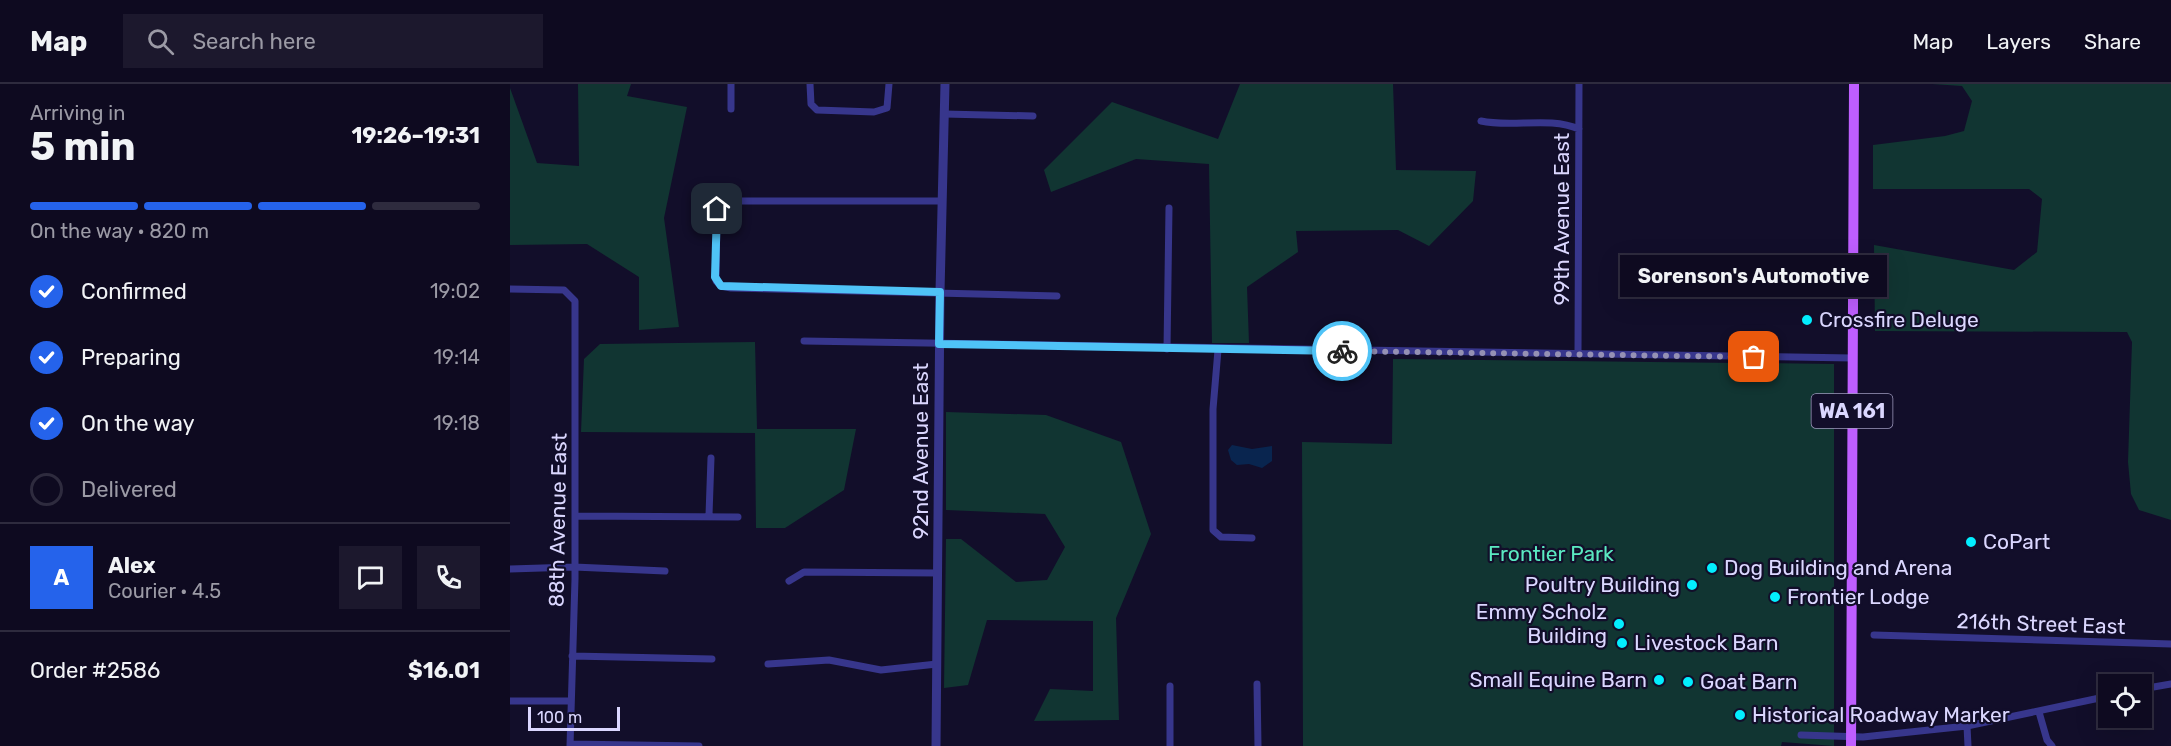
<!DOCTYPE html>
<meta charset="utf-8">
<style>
body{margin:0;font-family:Rubik,sans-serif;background:#1c182d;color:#f1f3f6;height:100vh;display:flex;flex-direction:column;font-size:22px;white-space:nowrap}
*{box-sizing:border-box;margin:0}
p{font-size:20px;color:#9b9aa5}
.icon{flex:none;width:33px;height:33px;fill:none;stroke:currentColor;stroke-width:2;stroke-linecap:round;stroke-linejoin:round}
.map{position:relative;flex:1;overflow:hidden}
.details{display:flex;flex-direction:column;background:#0e0a20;width:510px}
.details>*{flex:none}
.fabs{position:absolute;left:1588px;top:590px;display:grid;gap:12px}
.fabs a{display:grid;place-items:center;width:54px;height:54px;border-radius:0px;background:#0e0a20;box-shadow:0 6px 24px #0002,0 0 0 2px #2e2b3e;font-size:30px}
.scale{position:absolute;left:18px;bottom:15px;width:92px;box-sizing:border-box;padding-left:6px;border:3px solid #dbd7ff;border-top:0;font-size:16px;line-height:21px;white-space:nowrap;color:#dbd7ff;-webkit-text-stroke:4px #120e2a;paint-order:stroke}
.pin{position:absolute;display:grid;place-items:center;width:51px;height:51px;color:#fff;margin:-26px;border-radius:12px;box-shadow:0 3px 9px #0006}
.courier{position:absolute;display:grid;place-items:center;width:60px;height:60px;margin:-30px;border:4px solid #4fc3f7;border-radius:50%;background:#fff;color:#222;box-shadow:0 2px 8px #0007}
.bubble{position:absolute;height:42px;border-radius:0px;background:#0e0a20;box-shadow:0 6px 24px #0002,0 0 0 2px #2e2b3e;font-size:20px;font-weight:700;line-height:42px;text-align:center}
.headline em{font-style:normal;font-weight:700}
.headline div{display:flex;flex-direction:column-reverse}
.headline{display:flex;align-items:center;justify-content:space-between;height:102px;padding:0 30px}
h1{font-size:39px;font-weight:700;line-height:45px}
.bar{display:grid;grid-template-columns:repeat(4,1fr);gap:9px 6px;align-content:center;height:72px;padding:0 30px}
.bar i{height:8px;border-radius:4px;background:#2e2b3e}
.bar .current{background:#2563eb}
.bar p{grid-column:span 4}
.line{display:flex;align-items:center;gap:15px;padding:0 30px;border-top:2px solid #2e2b3e}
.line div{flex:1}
.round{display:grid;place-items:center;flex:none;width:63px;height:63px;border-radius:0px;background:#1c182d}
ol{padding:0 30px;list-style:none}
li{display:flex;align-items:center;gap:18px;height:66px}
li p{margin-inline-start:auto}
li .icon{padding:6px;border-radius:50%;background:#2563eb;color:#fff;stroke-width:4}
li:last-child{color:#9b9aa5}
li i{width:33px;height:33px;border:3px solid #2e2b3e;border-radius:50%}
header{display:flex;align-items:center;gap:36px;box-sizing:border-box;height:84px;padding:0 30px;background:#0e0a20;border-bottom:2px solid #2e2b3e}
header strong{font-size:28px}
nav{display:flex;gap:33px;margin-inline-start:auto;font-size:21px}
.search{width:420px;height:54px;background:#1c182d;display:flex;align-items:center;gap:15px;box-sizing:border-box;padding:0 21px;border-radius:0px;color:#9b9aa5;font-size:22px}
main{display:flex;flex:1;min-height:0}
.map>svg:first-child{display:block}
</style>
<header>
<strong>Map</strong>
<div class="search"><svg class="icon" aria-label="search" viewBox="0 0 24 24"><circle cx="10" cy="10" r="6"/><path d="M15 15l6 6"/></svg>Search here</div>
<nav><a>Map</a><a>Layers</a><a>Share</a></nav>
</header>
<main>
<section class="details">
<div class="headline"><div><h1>5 min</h1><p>Arriving in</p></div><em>19:26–19:31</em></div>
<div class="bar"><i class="current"></i><i class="current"></i><i class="current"></i><i></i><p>On the way · 820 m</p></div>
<ol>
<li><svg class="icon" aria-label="check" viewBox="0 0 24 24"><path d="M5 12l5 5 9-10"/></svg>Confirmed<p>19:02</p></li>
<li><svg class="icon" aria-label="check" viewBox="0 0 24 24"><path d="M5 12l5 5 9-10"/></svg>Preparing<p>19:14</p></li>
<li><svg class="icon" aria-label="check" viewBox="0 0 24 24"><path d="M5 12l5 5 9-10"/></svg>On the way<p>19:18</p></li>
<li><i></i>Delivered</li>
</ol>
<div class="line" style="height:108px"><b class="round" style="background:#2563eb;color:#fff">A</b><div><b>Alex</b><p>Courier · 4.5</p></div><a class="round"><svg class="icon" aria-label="chat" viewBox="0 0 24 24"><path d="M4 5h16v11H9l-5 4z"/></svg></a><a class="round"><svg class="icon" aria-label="phone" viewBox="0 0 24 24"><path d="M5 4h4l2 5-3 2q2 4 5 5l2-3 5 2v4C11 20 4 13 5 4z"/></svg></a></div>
<div class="line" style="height:78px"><div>Order #2586</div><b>$16.01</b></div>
</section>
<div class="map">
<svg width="1661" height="662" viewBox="0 0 1661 662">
<rect width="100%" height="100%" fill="#120e2a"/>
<path fill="#113532" d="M68 0H121L117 12 177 23 154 134 169 243 129 246V193L77 160 0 161V4L27 79 69 82Z
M730 0H883L886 86 966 87 963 117 919 162 888 146 786 147 788 168 737 203 739 259H702L699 80 626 75 541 108 534 86 602 18 708 55Z
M1422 0H1661V436L1629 426 1621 410 1618 378 1622 258 1617 248 1365 247 1364 161 1504 186 1527 168 1532 115 1519 105H1363V61L1435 52 1454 47 1462 17 1452 2Z
M245 258 247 345H346L334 406 275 444H246L245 349 71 348 74 275 90 260Z
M883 275 1324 280V662L1272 658 1271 662H793L792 358 882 360Z
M436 328 536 331 611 358 641 450 606 534 609 636 524 637 540 605 583 607V537L477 536 458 601 434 604 436 455H451L506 498 537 496 555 463 535 430 436 426Z"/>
<path fill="#09254f" d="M722 361 742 365 762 362V377L752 384 739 380 727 381 721 376 718 366Z"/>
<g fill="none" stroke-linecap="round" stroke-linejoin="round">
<path stroke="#37368c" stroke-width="7" d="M221 0V25
M300 0 301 20 307 26 364 28 377 24 379 0
M434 30 523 32
M971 37C1002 44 1039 32 1069 45
M432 117H213L207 125 206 197 211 202 221 204 547 212
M0 205 54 206 65 217V495L60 662
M294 257 1342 274
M657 265 659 124
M708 266 703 325V446L711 453 742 454
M1068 270 1069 0
M199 431 201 374
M65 432 228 433
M0 485 64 483 155 487
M279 497 294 488 428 489
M1364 551 1661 560
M62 572 202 575
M258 580 319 576 371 586 427 580
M747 600 748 662
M1632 605 1661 600
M0 617H60
M1529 628 1537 656 1542 662
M1457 642 1458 662
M1291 651 1353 653 1457 642 1599 612
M60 660 189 662
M660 662V602"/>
<path stroke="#37368c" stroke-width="9" d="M426 662 430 208 435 0"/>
<path stroke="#be5eff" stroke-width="10" d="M1341 662 1344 0"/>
</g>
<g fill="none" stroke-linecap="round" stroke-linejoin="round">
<path stroke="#9591b4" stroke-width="6" stroke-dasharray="0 10.8" d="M832 267 1244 273"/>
<path stroke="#4fc3f7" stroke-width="8" d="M207 125 205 193 211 202 430 208 429 260 832 267"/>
</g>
<g fill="#03eeff" stroke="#120e2a" stroke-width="2">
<circle cx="1297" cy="236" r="6"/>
<circle cx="1461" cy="458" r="6"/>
<circle cx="1202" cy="484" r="6"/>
<circle cx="1182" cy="501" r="6"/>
<circle cx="1265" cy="513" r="6"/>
<circle cx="1109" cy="540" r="6"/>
<circle cx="1112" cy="559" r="6"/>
<circle cx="1149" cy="596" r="6"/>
<circle cx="1178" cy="598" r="6"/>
<circle cx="1230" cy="631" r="6"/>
</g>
<g text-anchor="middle" stroke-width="4.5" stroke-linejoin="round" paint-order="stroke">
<rect fill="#120e2a" stroke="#9f9bbf" stroke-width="1.5" x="1301.5" y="310" width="81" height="34" rx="4.5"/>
<g font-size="20" font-weight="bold" fill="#dbd7ff">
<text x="1342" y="334">WA 161</text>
</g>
<g font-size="21" fill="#dbd7ff" stroke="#120e2a">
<text transform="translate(1052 135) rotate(-90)" y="7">99th Avenue East</text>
<text transform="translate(411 367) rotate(-90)" y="7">92nd Avenue East</text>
<text transform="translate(48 436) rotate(-89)" y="7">88th Avenue East</text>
<text transform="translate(1531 540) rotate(2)" y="7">216th Street East</text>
</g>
<g font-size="21" fill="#dbd7ff" stroke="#120e2a" text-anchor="start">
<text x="1309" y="243">Crossfire Deluge</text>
<text x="1473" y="465">CoPart</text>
<text x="1214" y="491">Dog Building and Arena</text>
<text x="1170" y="508" text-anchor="end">Poultry Building</text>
<text x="1277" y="520">Frontier Lodge</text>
<text x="1097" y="535" text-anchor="end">Emmy Scholz<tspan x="1097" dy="24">Building</tspan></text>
<text x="1124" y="566">Livestock Barn</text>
<text x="1137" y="603" text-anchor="end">Small Equine Barn</text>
<text x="1190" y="605">Goat Barn</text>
<text x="1242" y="638">Historical Roadway Marker</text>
</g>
<g font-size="21" fill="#5ae9c1" stroke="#120e2a">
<text x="1041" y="477">Frontier Park</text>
</g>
</g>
</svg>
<div class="fabs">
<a><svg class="icon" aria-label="locate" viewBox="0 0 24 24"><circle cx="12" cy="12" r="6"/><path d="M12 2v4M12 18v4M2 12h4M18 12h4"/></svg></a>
</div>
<div class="scale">100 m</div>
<div class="pin" style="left:1244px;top:273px;background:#ea580c"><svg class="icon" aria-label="bag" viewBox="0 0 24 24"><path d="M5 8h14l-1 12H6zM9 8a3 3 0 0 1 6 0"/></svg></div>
<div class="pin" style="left:207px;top:125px;background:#1f2937"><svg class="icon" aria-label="home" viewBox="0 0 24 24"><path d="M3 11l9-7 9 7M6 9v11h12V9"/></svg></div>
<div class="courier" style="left:832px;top:267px"><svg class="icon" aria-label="bike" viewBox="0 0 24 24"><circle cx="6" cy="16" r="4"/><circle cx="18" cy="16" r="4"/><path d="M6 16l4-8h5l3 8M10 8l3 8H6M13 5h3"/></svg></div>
<div class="bubble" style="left:1110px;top:171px;width:267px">Sorenson's Automotive</div>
</div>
</main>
